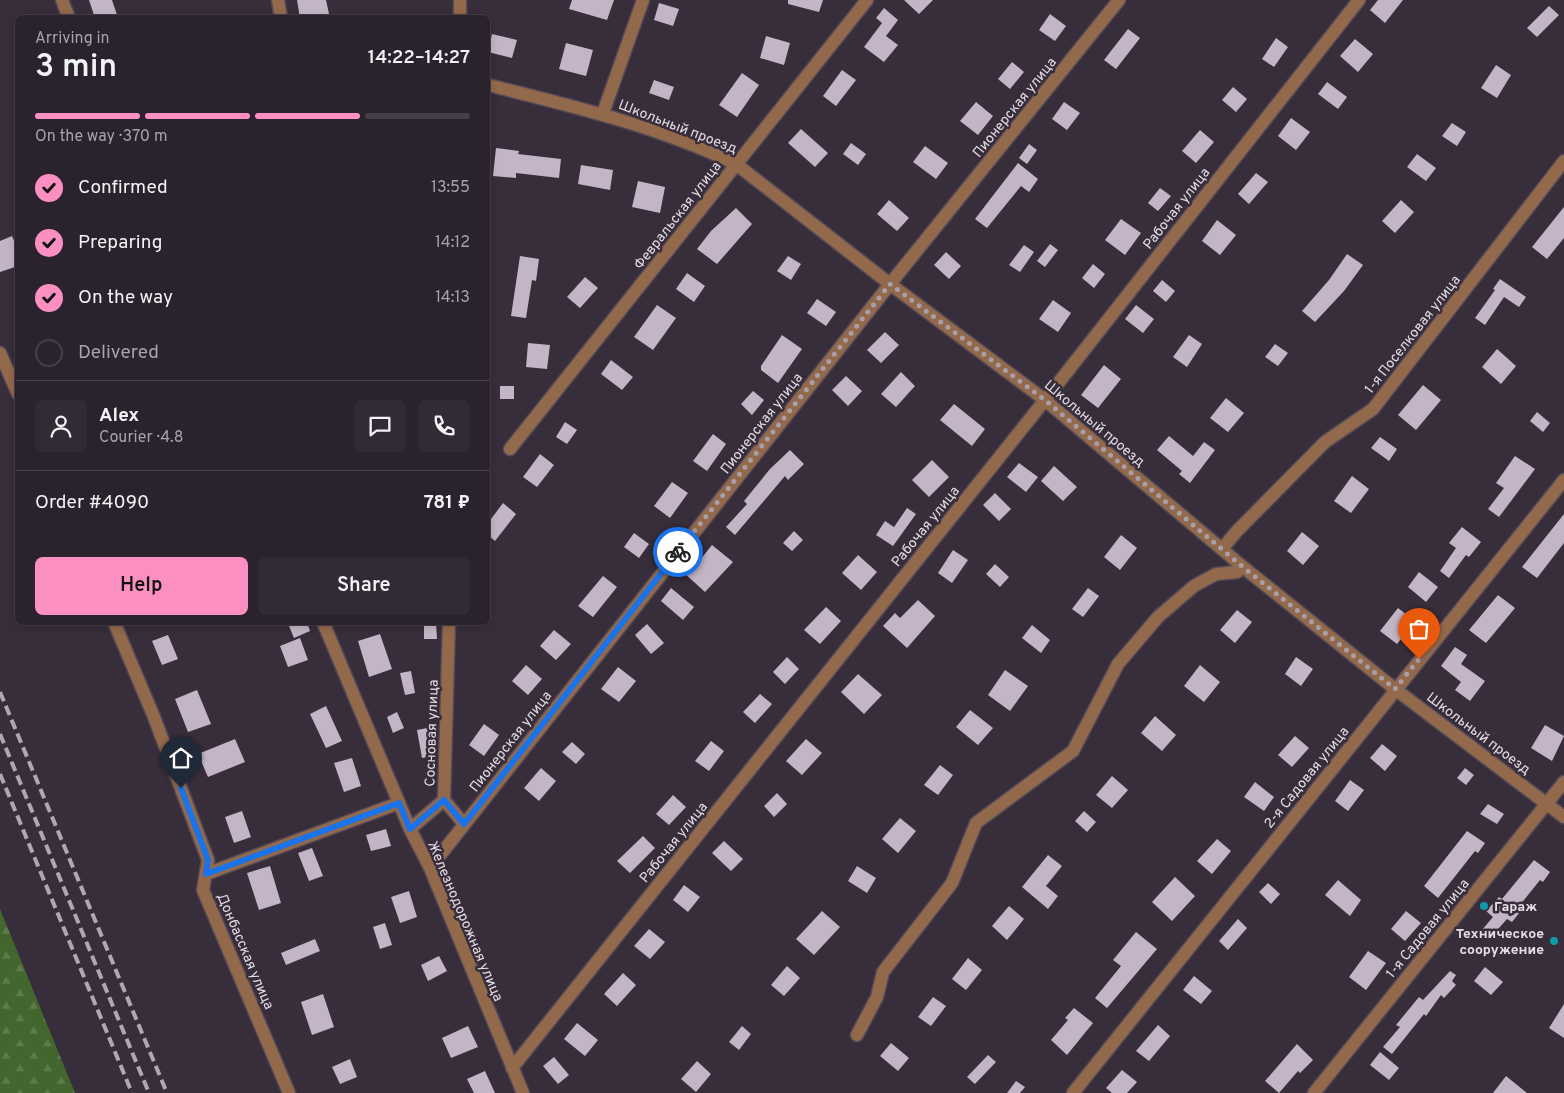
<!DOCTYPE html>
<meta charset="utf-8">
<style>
body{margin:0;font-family:Overpass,sans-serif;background:#322a34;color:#f1f3f6;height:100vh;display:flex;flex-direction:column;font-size:19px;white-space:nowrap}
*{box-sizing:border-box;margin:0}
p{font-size:16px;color:#a5a4a9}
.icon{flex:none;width:28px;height:28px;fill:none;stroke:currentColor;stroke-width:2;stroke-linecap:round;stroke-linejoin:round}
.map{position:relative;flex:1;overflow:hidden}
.details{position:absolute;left:15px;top:15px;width:475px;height:610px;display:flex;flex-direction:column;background:#2a222c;border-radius:8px;box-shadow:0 2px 8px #0003,0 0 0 1px #463f48}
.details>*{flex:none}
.pin{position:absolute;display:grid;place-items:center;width:42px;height:42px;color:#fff;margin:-51px -21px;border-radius:50% 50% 50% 0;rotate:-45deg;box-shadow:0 0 5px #0007}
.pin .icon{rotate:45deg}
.courier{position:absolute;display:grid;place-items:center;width:50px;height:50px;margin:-25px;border:4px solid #1a73e8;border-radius:50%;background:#fff;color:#222;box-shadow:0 1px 6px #0007}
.summary em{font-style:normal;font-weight:600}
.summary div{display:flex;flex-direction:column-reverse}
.summary{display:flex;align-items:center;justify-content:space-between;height:85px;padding:0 20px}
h1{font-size:32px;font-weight:600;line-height:38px}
.bar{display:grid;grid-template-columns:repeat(4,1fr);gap:8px 5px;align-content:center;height:60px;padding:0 20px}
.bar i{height:6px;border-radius:4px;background:#463f48}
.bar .on{background:#fc8fc1}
.bar p{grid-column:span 4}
.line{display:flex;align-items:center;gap:12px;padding:0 20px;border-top:1px solid #463f48}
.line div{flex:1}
.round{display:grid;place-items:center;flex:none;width:52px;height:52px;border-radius:8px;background:#322a34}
ol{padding:0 20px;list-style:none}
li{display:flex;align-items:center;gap:15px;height:55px}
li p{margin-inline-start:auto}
li .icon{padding:5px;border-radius:50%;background:#fc8fc1;color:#111;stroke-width:4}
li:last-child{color:#a5a4a9}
li i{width:28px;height:28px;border:2px solid #463f48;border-radius:50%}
.primary-button{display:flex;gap:10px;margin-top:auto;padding:10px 20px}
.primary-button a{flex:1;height:58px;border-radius:8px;background:#fc8fc1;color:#111;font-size:20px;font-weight:600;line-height:58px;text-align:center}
.primary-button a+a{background:#322a34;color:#f1f3f6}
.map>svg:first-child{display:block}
</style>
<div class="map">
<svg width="1564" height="1093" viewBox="0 0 1564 1093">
<defs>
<pattern id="forest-firs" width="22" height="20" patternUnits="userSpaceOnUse" patternTransform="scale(1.25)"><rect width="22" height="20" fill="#42662e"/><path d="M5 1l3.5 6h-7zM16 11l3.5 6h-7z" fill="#5d7b4c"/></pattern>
</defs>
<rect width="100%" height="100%" fill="#382d3b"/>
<path fill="url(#forest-firs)" d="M0 909 75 1093H0Z"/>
<path fill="#c3b5c6" d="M89 0H112L118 18H95Z
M297 0H326L329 14 300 18Z
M572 0H614L607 20 569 9Z
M788 0H823L819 12 788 4Z
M904 0H933L919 14Z
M1378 0H1403L1385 23 1370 10Z
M659 3 679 9 673 26 654 20Z
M1549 6 1559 15 1537 37 1527 28Z
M884 8 898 20 886 36 898 45 884 62 864 47 882 23 876 18Z
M1050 14 1066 26 1055 41 1039 30Z
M1128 29 1140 38 1116 69 1104 60Z
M492 34 517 40 512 58 488 52Z
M766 36 790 43 784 65 760 58Z
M1276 38 1288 47 1274 67 1262 59Z
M1355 39 1373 54 1358 72 1340 56Z
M566 43 593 50 586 76 559 69Z
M1012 62 1024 72 1010 89 998 79Z
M1496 65 1511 75 1497 98 1481 88Z
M842 70 856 80 836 106 823 96Z
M742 73 759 85 737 117 719 105Z
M654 80 674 87 669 100 649 93Z
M1327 82 1347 97 1338 109 1318 94Z
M1233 87 1247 99 1236 112 1222 100Z
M976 102 993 116 978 135 960 121Z
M1064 102 1080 113 1067 130 1052 119Z
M1291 118 1310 132 1296 150 1278 136Z
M1452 123 1466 132 1457 146 1442 136Z
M801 129 828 153 815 167 788 143Z
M1200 130 1214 142 1196 163 1182 151Z
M851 143 866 154 858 165 843 154Z
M1029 144 1037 150 1027 164 1019 158Z
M925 146 948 163 936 179 913 162Z
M496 148 519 151 518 154 561 159 559 178 516 173V178L493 176Z
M1417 154 1436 168 1426 181 1407 167Z
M1018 163 1038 179 1029 192 1021 186 987 228 975 219Z
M581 165 613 170 610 190 578 184Z
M1256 173 1268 182 1249 204 1238 194Z
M638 181 665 187 660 213 632 207Z
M1160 188 1171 196 1158 211 1148 203Z
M889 200 909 218 897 231 877 214Z
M1401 200 1414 212 1395 233 1382 221Z
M1564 207V238L1547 259 1532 247Z
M736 208 752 224 717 264 697 249 711 231Z
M1121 219 1141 233 1125 255 1105 240Z
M1217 220 1236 235 1220 255 1202 241Z
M12 236 18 250V266L0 272V241Z
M1050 244 1058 250 1045 267 1037 261Z
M1024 245 1034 252 1020 272 1009 265Z
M946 252 961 266 949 279 934 265Z
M1347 254 1363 265 1344 291 1315 322 1302 311 1329 280Z
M520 256 539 259 536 281 532 280 526 318 511 316Z
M788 256 801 264 791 280 777 271Z
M1093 264 1105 274 1094 288 1082 278Z
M687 273 705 286 694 302 676 289Z
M585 277 598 288 580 308 567 297Z
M1500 279 1526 297 1519 307 1504 297 1485 325 1475 318 1495 290 1493 289Z
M1162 280 1175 291 1166 302 1153 291Z
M817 299 836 312 826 326 807 313Z
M1053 300 1071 313 1058 332 1039 319Z
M657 305 676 318 653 350 634 337Z
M1136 305 1154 319 1143 333 1125 319Z
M885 332 899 345 881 363 867 350Z
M782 335 802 349 778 383 761 370V366Z
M1189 335 1202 344 1187 367 1173 357Z
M528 343 550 345 547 369 526 367Z
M1275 344 1288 353 1278 366 1265 357Z
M1497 349 1516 366 1501 384 1482 367Z
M611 360 633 377 622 390 601 374Z
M1104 365 1121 379 1098 408 1081 395Z
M901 372 915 386 896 407 881 394Z
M846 376 862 391 848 406 832 390Z
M1423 385 1441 400 1416 430 1398 415Z
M500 386H514V399H500Z
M753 391 764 400 752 415 741 404Z
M1226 398 1244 413 1228 432 1210 418Z
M954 404 985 429 972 446 940 420Z
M1537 412 1550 423 1543 432 1530 421Z
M565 422 577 430 567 444 556 437Z
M713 434 726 444 707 471 693 461Z
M1169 436 1193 456 1204 442 1215 450 1190 483 1179 474 1182 471 1157 450Z
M1380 437 1397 449 1389 461 1371 448Z
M790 450 804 464 788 480 785 476 735 535 726 527 747 504 744 501 770 469Z
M540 454 554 465 537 487 523 477Z
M1515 456 1535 469 1499 517 1488 509 1504 488 1496 483Z
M932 460 949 477 929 497 912 480Z
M1019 463 1038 477 1026 492 1007 477Z
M1054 466 1077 487 1063 501 1041 481Z
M1352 476 1369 489 1351 513 1334 501Z
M672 482 688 493 670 518 654 506Z
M995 493 1011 509 999 521 983 505Z
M503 503 516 514 495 541 488 535V523Z
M907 508 916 514 893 546 876 535 885 521 894 527Z
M1564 514V543L1537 578 1522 567Z
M1462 527 1481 542 1469 557 1466 555 1449 578 1440 571 1456 548 1449 543Z
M794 531 803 540 792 551 783 543Z
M1302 532 1319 546 1303 565 1287 551Z
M634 533 649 544 639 558 624 547Z
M1121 535 1137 548 1120 570 1104 557Z
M712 545 733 562 705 592 683 572 693 562 696 565Z
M953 550 968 560 952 583 938 573Z
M858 555 877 572 861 590 842 573Z
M995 564 1009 577 1000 587 986 574Z
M1419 572 1438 587 1426 602 1408 587Z
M603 576 617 587 593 617 578 606Z
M671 588 694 607 683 620 661 601Z
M1088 588 1099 596 1083 617 1072 609Z
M1498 595 1515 608 1486 643 1469 630Z
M918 600 935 616 907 648 883 626 895 613 900 618Z
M826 607 841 621 820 644 804 630Z
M1398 608 1415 621 1397 644 1380 631Z
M1237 610 1252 622 1235 643 1220 630Z
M298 622H307L310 631 294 638 289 626Z
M424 622H436L437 639H424Z
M647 624 664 643 651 654 635 635Z
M1032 625 1050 640 1041 653 1022 638Z
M554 630 571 644 556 660 540 646Z
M380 634 392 669 369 677 358 641Z
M168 635 178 659 162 665 152 641Z
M300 638 308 660 288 667 280 646Z
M1455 647 1467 655 1461 664 1485 681 1470 701 1455 690 1461 682 1441 666Z
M787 657 799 669 785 684 773 672Z
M1296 657 1313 669 1301 686 1285 674Z
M526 665 542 679 528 695 512 681Z
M1200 665 1220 682 1204 702 1184 686Z
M618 667 636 681 619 702 601 689Z
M1005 670 1028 686 1010 711 988 695Z
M411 671 415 693 405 695 400 673Z
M858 674 882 695 864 714 841 692Z
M197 690 211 724 188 732 175 699Z
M760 694 772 704 755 723 743 712Z
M326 706 342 741 326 748 310 714Z
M970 710 993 728 978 745 956 727Z
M397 712 404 728 393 733 387 717Z
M1155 716 1176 735 1162 751 1141 733Z
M484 724 499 735 484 756 469 745Z
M1545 725 1564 736 1552 761 1531 748Z
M432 727 437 755 422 758 417 730Z
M1295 736 1309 748 1292 767 1278 755Z
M235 739 245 762 208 777 198 754Z
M806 739 822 753 802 775 786 761Z
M711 741 724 751 709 771 695 761Z
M572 742 585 754 576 764 562 752Z
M1382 744 1397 756 1385 771 1370 758Z
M352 758 361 786 344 792 334 763Z
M940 765 953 775 938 795 924 785Z
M541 768 556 781 539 801 524 788Z
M1465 768 1474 775 1466 785 1457 778Z
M1112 776 1128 790 1112 808 1096 795Z
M1350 780 1364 790 1348 811 1335 801Z
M1255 782 1274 797 1264 811 1244 797Z
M777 793 787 804 774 817 764 806Z
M673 795 686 807 669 825 656 814Z
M1488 804 1504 814 1497 824 1480 814Z
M242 811 251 837 234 843 225 817Z
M1084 811 1096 822 1087 832 1075 821Z
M900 818 916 831 898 853 882 839Z
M386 829 391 846 371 851 366 835Z
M1467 831 1485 843 1478 853 1475 851 1438 898 1424 886Z
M643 836 655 848 630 873 617 861Z
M1217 839 1231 851 1212 874 1197 861Z
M724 841 743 859 731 871 712 853Z
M312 848 323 876 309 881 298 853Z
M1048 855 1062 866 1046 886 1058 896 1048 909 1022 887Z
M1534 860 1550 872 1543 882 1540 880 1516 910 1520 912 1512 922 1507 919 1491 937 1482 930 1493 917 1486 911 1499 897 1502 899Z
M270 866 281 903 259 910 247 873Z
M857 866 876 878 867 893 848 881Z
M1175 877 1195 896 1172 921 1152 902Z
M1338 880 1361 900 1350 916 1325 895Z
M1268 883 1280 894 1271 904 1259 892Z
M684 885 700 897 688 912 673 900Z
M409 891 417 917 400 923 391 897Z
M1009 906 1024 919 1007 940 992 926Z
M822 911 840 927 814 955 796 939Z
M1406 911 1421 923 1405 941 1391 929Z
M1238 919 1247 928 1228 950 1219 941Z
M385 923 392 945 380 949 373 927Z
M649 929 665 942 650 959 634 946Z
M1136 932 1157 949 1107 1008 1095 998 1121 966 1113 960Z
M315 939 320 951 286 965 281 953Z
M1368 951 1386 963 1366 990 1349 977Z
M439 956 447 971 428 981 421 965Z
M968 958 982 970 966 990 952 979Z
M787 966 800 978 784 996 771 985Z
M1485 967 1503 982 1491 995 1474 981Z
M1450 971 1456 975 1452 981 1456 985 1444 998 1441 995 1426 1016 1424 1014 1392 1054 1383 1047 1400 1027 1396 1025 1419 997 1423 1000Z
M623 973 636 985 617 1006 604 994Z
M1194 976 1212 991 1201 1004 1183 990Z
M323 994 334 1027 312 1035 301 1002Z
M933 997 946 1006 931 1026 918 1017Z
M1564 1004V1038L1549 1028Z
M1074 1008 1093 1023 1067 1055 1051 1040 1068 1020 1065 1018Z
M577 1023 598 1040 585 1056 564 1039Z
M1158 1025 1170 1036 1149 1061 1136 1051Z
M468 1026 478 1047 451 1058 442 1038Z
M742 1026 751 1034 739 1050 729 1042Z
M891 1043 909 1058 898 1071 880 1056Z
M1297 1044 1313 1060 1300 1073 1298 1071 1279 1093 1265 1081Z
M1380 1052 1399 1068 1389 1080 1370 1065Z
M988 1055 996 1062 975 1084 967 1077Z
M554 1057 569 1075 558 1084 543 1066Z
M350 1059 357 1077 340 1084 332 1067Z
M697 1061 711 1074 696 1092 681 1079Z
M1122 1070 1137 1082 1127 1093H1112L1106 1088Z
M485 1071 495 1093H474L467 1079Z
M1506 1076 1527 1093H1493Z
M1016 1081 1025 1087 1020 1093H1007Z"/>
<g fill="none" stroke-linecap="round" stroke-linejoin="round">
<defs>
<path id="minor" d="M62 0 69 18
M278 0 281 18
M460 18V0
M488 85C572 106 657 126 736 164L890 284 1045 400 1243 567 1395 689 1564 817
M603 113 643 0
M0 353 18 394
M510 449 867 0
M1222 549 1237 531 1325 442 1373 409 1564 161
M114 622 154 717 208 860 203 890 289 1093
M323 622 410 829 430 868 523 1093
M444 800 464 824
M410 829 444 800 449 622
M430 868 890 284 1119 0
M206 874 399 803
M857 1035 877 997 883 972 952 883 976 823 1073 751 1118 664 1158 617 1194 586 1216 574 1237 572 1243 567
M512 1068 1045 400 1359 0
M1073 1093 1564 480
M1314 1093 1564 782"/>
</defs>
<use href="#minor" stroke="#544956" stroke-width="15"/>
<use href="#minor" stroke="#93694c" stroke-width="12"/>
<path stroke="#b0a8b1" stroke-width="4" stroke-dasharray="10 5" stroke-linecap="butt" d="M0 692 167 1093
M0 734 149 1093
M0 774 132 1093"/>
</g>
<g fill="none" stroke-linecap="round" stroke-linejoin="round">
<path stroke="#a89faa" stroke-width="5" stroke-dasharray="0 9" d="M678 552 890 284 1045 400 1243 567 1395 689 1419 659"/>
<path stroke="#1a73e8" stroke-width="6" d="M181 788 208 860 206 874 399 803 410 829 444 800 464 824 678 552"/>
</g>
<g fill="#0f9aa8" stroke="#382d3b" stroke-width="2">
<circle cx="1484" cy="906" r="5"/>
<circle cx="1554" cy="941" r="5"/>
</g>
<g text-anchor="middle" stroke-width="5" stroke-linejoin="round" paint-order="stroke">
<g font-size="14" fill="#e4dde5" stroke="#382d3b">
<text transform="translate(1014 107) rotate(-51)" y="5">Пионерская улица</text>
<text transform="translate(678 126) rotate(21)" y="5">Школьный проезд</text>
<text transform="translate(1176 208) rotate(-52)" y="5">Рабочая улица</text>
<text transform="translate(677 215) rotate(-52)" y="5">Февральская улица</text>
<text transform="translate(1412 334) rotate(-52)" y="5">1-я Поселковая улица</text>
<text transform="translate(761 423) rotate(-52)" y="5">Пионерская улица</text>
<text transform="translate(1095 423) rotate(40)" y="5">Школьный проезд</text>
<text transform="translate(925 526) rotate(-51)" y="5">Рабочая улица</text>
<text transform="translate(431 733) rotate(-88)" y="5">Сосновая улица</text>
<text transform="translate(1479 733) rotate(37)" y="5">Школьный проезд</text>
<text transform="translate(510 741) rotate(-52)" y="5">Пионерская улица</text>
<text transform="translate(1306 777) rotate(-51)" y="5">2-я Садовая улица</text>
<text transform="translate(673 842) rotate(-51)" y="5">Рабочая улица</text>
<text transform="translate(466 921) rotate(67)" y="5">Железнодорожная улица</text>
<text transform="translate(1427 928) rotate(-51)" y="5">1-я Садовая улица</text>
<text transform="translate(246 951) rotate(67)" y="5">Донбасская улица</text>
</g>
<g font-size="14" font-weight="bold" fill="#e4dde5" stroke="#382d3b" text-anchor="start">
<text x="1494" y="911">Гараж</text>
<text x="1544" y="938" text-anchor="end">Техническое<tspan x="1544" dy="16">сооружение</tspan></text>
</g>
</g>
</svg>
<div class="pin" style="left:1419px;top:659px;background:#ea580c"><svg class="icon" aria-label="bag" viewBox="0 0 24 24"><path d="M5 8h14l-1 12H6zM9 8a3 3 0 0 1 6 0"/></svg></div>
<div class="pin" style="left:181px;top:788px;background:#1f2937"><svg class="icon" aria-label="home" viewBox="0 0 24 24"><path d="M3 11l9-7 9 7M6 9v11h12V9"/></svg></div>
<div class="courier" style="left:678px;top:552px"><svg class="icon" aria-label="bike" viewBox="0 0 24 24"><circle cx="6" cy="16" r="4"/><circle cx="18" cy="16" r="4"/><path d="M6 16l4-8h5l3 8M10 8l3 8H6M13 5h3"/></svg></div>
<section class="details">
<div class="summary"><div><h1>3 min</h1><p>Arriving in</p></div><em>14:22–14:27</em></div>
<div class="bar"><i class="on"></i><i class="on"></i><i class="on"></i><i></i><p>On the way · 370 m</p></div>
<ol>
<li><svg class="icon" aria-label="check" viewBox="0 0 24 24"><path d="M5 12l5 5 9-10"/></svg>Confirmed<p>13:55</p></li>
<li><svg class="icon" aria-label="check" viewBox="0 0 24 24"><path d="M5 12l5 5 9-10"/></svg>Preparing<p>14:12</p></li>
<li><svg class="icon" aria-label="check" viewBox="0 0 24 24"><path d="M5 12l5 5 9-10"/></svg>On the way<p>14:13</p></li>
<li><i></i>Delivered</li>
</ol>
<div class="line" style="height:90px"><a class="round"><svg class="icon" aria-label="person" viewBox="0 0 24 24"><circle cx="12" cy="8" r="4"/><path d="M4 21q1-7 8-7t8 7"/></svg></a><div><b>Alex</b><p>Courier · 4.8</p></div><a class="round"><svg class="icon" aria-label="chat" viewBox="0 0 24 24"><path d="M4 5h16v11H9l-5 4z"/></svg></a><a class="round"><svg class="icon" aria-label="phone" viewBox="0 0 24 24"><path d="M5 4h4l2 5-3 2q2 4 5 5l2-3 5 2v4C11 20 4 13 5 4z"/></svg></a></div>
<div class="line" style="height:65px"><div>Order #4090</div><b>781 ₽</b></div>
<div class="primary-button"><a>Help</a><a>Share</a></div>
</section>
</div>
